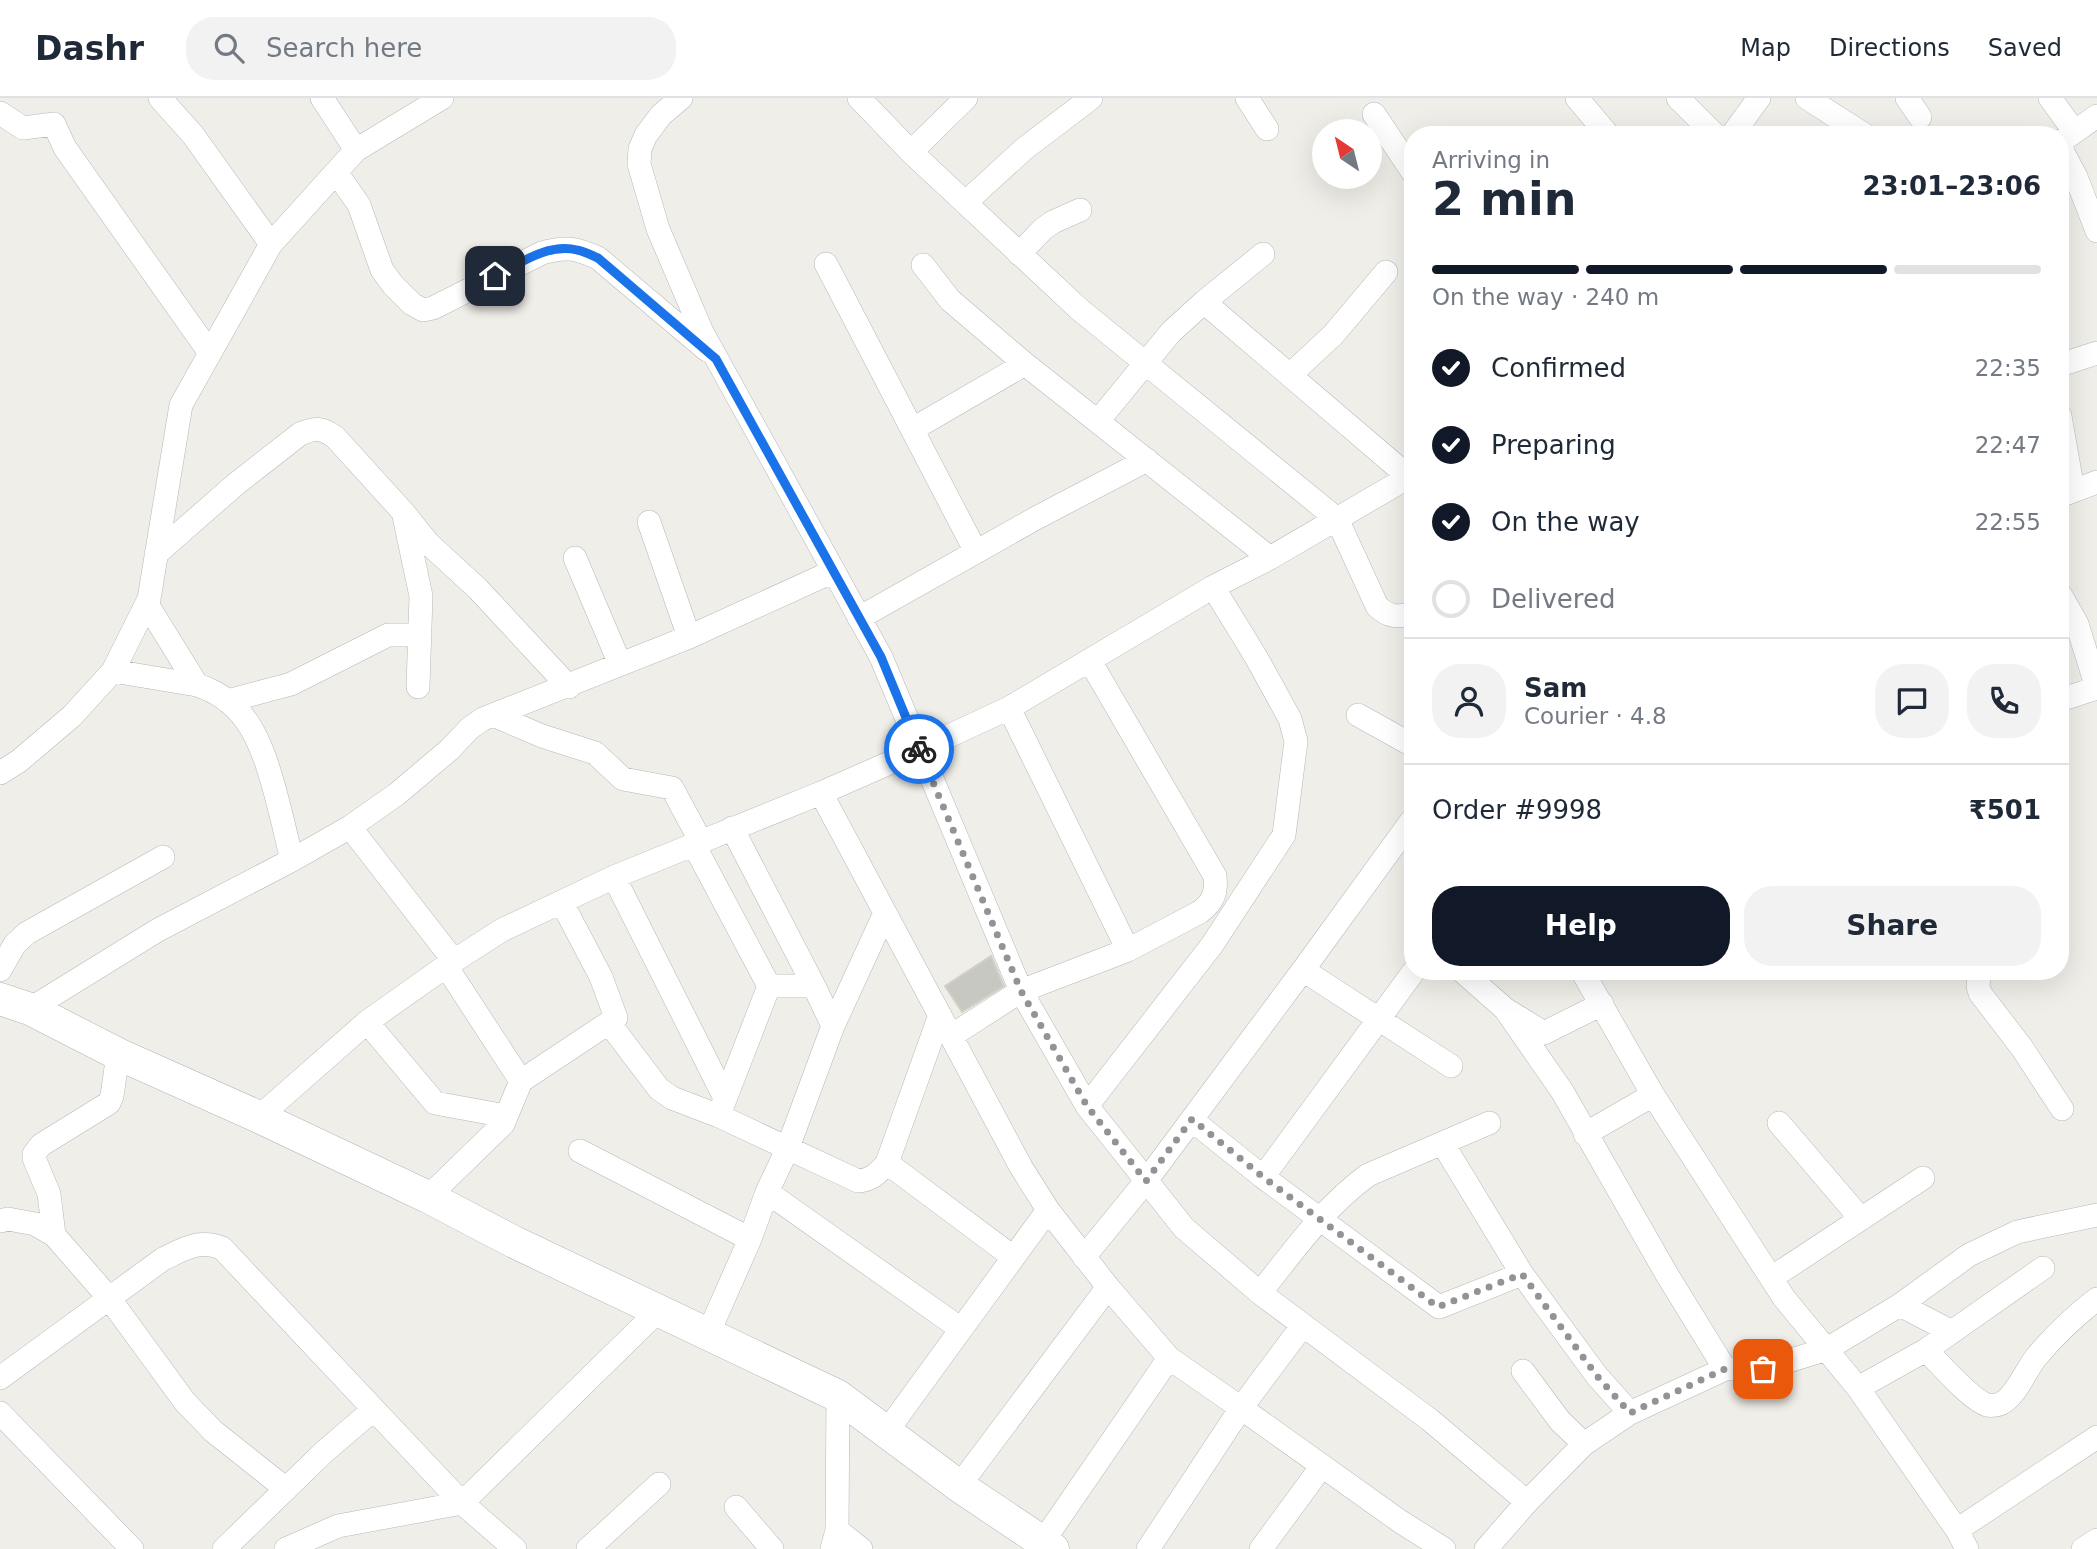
<!DOCTYPE html>
<meta charset="utf-8">
<style>
body{margin:0;font-family:"DejaVu Sans",sans-serif;background:#f2f2f3;color:#1f2937;height:100vh;display:flex;flex-direction:column;font-size:26px;white-space:nowrap}
*{box-sizing:border-box;margin:0}
p{font-size:23px;color:#747a83}
.icon{flex:none;width:38px;height:38px;fill:none;stroke:currentColor;stroke-width:2;stroke-linecap:round;stroke-linejoin:round}
.map{position:relative;flex:1;overflow:hidden}
.drawer{position:absolute;left:1404px;top:28px;width:665px;height:854px;display:flex;flex-direction:column;background:#fff;border-radius:28px;box-shadow:0 7px 28px #0002}
.drawer>*{flex:none}
.needle{width:46px;rotate:325deg}
.buttons{position:absolute;left:1312px;top:21px;display:grid;gap:14px}
.buttons a{display:grid;place-items:center;width:70px;height:70px;border-radius:50%;background:#fff;box-shadow:0 7px 28px #0002;font-size:35px}
.pin{position:absolute;display:grid;place-items:center;width:60px;height:60px;color:#fff;margin:-30px;border-radius:14px;box-shadow:0 4px 10px #0006}
.courier{position:absolute;display:grid;place-items:center;width:70px;height:70px;margin:-35px;border:5px solid #1a73e8;border-radius:50%;background:#fff;color:#222;box-shadow:0 2px 9px #0007}
.head em{font-style:normal;font-weight:700}
.head div{display:flex;flex-direction:column-reverse}
.head{display:flex;align-items:center;justify-content:space-between;height:119px;padding:0 28px}
h1{font-size:46px;font-weight:700;line-height:52px}
.bar{display:grid;grid-template-columns:repeat(4,1fr);gap:10px 7px;align-content:center;height:84px;padding:0 28px}
.bar i{height:9px;border-radius:5px;background:#e0e1e3}
.bar .current{background:#111827}
.bar p{grid-column:span 4}
.line{display:flex;align-items:center;gap:18px;padding:0 28px;border-top:2px solid #e0e1e3}
.line div{flex:1}
.round{display:grid;place-items:center;flex:none;width:74px;height:74px;border-radius:28px;background:#f2f2f3}
ol{padding:0 28px;list-style:none}
li{display:flex;align-items:center;gap:21px;height:77px}
li p{margin-inline-start:auto}
li .icon{padding:7px;border-radius:50%;background:#111827;color:#fff;stroke-width:4}
li:last-child{color:#747a83}
li i{width:38px;height:38px;border:4px solid #e0e1e3;border-radius:50%}
.cta{display:flex;gap:14px;margin-top:auto;padding:14px 28px}
.cta a{flex:1;height:80px;border-radius:28px;background:#111827;color:#fff;font-size:28px;font-weight:700;line-height:80px;text-align:center}
.cta a+a{background:#f2f2f3;color:#1f2937}
header{display:flex;align-items:center;gap:42px;box-sizing:border-box;height:98px;padding:0 35px;background:#fff;border-bottom:2px solid #e0e1e3}
header strong{font-size:33px}
nav{display:flex;gap:38px;margin-inline-start:auto;font-size:24px}
.search{width:490px;height:63px;background:#f2f2f3;display:flex;align-items:center;gap:18px;box-sizing:border-box;padding:0 24px;border-radius:28px;color:#747a83;font-size:26px}
.map>svg:first-child{display:block}
</style>
<header>
<strong>Dashr</strong>
<div class="search"><svg class="icon" aria-label="search" viewBox="0 0 24 24"><circle cx="10" cy="10" r="6"/><path d="M15 15l6 6"/></svg>Search here</div>
<nav><a>Map</a><a>Directions</a><a>Saved</a></nav>
</header>
<div class="map">
<svg width="2097" height="1451" viewBox="0 0 2097 1451">
<rect width="100%" height="100%" fill="#f0eee8"/>
<path fill="#c8c8c3" stroke="#d4d0c7" stroke-width="2" d="M991 858 1004 888 962 914 945 888Z"/>
<g fill="none" stroke-linecap="round" stroke-linejoin="round">
<defs>
<path id="street" d="M160 0 193 37 271 146
M322 0 356 52
M681 0 661 17 646 37 640 51 639 66 658 131 702 234 881 559 1021 893 1087 1008 1184 1130 1260 1195 1430 1322 1527 1404 1584 1346 1630 1315 1725 1271H1763L1827 1251 1900 1207 1969 1157 2017 1134 2097 1117
M859 0 911 54 1079 211 1337 421 1377 508C1388 519 1398 520 1412 515
M1247 0 1267 31
M1577 0 1608 37
M1678 0 1715 37
M1807 0 1865 37
M1907 0 1920 19
M2050 0 2074 33
M0 15 23 30 54 26 65 50 210 255
M1374 16 1412 73
M1732 37 1759 0
M2060 44 2097 18
M2060 49 2076 79 2097 133
M911 54 966 0
M336 74 359 107 382 172 393 187 412 206 423 212 433 210 542 155C565 148 576 150 598 160L707 252
M965 105 1024 51 1091 0
M1019 156 1043 131 1053 124 1080 112
M826 166 976 454
M923 167 950 202 1025 266 1270 460
M1204 204 1409 379
M2060 267 2097 255
M1290 277 1333 237 1386 174
M2060 318 2073 392
M1098 323 1171 234 1204 204 1263 156
M913 331 1025 266
M2060 398 2097 384
M404 418 421 498 418 589
M649 424 689 539
M156 456 236 386 300 336C315 329 322 330 335 339L404 415 428 445 478 491 569 589
M575 460 620 566
M2060 496 2077 526 2097 590
M147 506 197 587
M859 520 1038 419 1147 362
M113 573 197 587C216 593 233 605 245 621 269 652 282 723 292 762
M2060 602 2097 590
M227 603 291 586 388 537H420
M1009 610 1128 852
M493 617 542 638 595 655 623 681 672 690 701 744
M1358 617 1412 647
M0 675 19 663 72 618 113 573 149 501 181 307 271 146 356 52 442 0
M821 695 1021 1069 1048 1112 1108 1189 1169 1260 1241 1310 1303 1227
M350 729 454 863
M732 730 814 888 833 928
M694 747 769 888
M614 779 725 1000
M446 868 521 983
M0 872 15 846 27 835 163 759
M1303 872 1451 968
M1414 873 1263 1079 1439 1209 1522 1176 1443 1046
M1462 873 1505 911 1544 935 1602 906
M1582 873 1653 997 1784 1200 1858 1290 1957 1432 1967 1451
M1979 877 1978 888 1980 895 2022 950 2062 1011
M30 911 158 832 292 762 350 729 397 696 449 652 470 630 483 621 689 539 834 473
M1505 911 1562 993 1666 1175 1725 1271
M367 924 435 1005 506 1018
M609 925 659 991 672 1000 719 1018 858 1083C872 1082 878 1075 887 1065L940 917
M951 938 1021 893 1128 852 1200 814C1213 804 1217 795 1215 778L1090 563
M1087 1008 1212 847 1284 737 1296 643 1290 621 1256 559 1213 489
M722 1009 769 888H814
M259 1019 367 924 446 868 502 832 614 779 821 695 919 652 1009 610 1213 489 1270 460 1412 377
M1192 1022 1263 1079
M1779 1025 1861 1121
M1585 1036 1653 997
M580 1053 750 1141
M887 1065 1013 1159
M767 1094 961 1231
M428 1099 503 1026 521 983 616 920 601 879 562 805
M0 1123 8 1121 35 1126 54 1137 109 1200 185 1304 213 1333 286 1391
M54 1137 49 1096 34 1060V1056L41 1047 109 1005 112 998 118 956
M1084 1159 1146 1083 1303 872 1412 722
M1522 1176 1597 1278 1630 1315
M1771 1180 1923 1080
M1260 1195C1293 1154 1324 1109 1368 1077L1489 1025
M1900 1207 1952 1234
M708 1236 750 1141 767 1094 787 1052 833 928 885 815
M1926 1252C1940 1266 1970 1301 1987 1307 1991 1308 1999 1307 2002 1305 2017 1297 2027 1269 2038 1257 2055 1237 2076 1217 2097 1201
M1523 1273 1560 1323 1584 1346
M0 1280 163 1161C184 1151 199 1141 222 1150L462 1405 515 1451
M1858 1290 1926 1252 2043 1170
M0 1315 132 1451
M887 1333 1048 1112
M959 1388 1108 1189
M736 1409 772 1451
M837 1432 861 1451
M1957 1432 2097 1339
M1042 1445 1169 1260
M224 1451 324 1354 373 1312
M286 1451 338 1428 462 1405 658 1213
M588 1451 659 1386
M832 1451 837 1432 838 1298
M1148 1451 1241 1310 1401 1424 1444 1451
M1261 1451 1322 1368
M1486 1451 1527 1404
M2083 1451 2097 1442"/>
<path id="secondary" d="M0 901 30 911 118 956 259 1019 428 1099 514 1144 838 1298 959 1388 1053 1451"/>
</defs>
<use href="#street" stroke="#b5b7bb" stroke-width="24"/>
<use href="#secondary" stroke="#b4b6bb" stroke-width="33"/>
<use href="#street" stroke="#fff" stroke-width="23"/>
<use href="#secondary" stroke="#fff" stroke-width="32"/>
</g>
<g fill="none" stroke-linecap="round" stroke-linejoin="round">
<path stroke="#929394" stroke-width="7" stroke-dasharray="0 12.6" d="M919 651 1021 893 1087 1008 1146 1083 1192 1021 1263 1079 1438 1209 1522 1176 1597 1278 1630 1315 1725 1271H1763"/>
<path stroke="#1a73e8" stroke-width="9" d="M495 178C520 165 548 145 577 152 584 153 591 157 598 160L716 261 881 559 919 651"/>
</g>
</svg>
<div class="buttons">
<a><svg class="needle" viewBox="-14 -14 28 28"><path d="M0-13l5 13h-10z" fill="#e53935"/><path d="M0 13l5-13h-10z" fill="#747a83"/></svg></a>
</div>
<div class="pin" style="left:1763px;top:1271px;background:#ea580c"><svg class="icon" aria-label="bag" viewBox="0 0 24 24"><path d="M5 8h14l-1 12H6zM9 8a3 3 0 0 1 6 0"/></svg></div>
<div class="pin" style="left:495px;top:178px;background:#1f2937"><svg class="icon" aria-label="home" viewBox="0 0 24 24"><path d="M3 11l9-7 9 7M6 9v11h12V9"/></svg></div>
<div class="courier" style="left:919px;top:651px"><svg class="icon" aria-label="bike" viewBox="0 0 24 24"><circle cx="6" cy="16" r="4"/><circle cx="18" cy="16" r="4"/><path d="M6 16l4-8h5l3 8M10 8l3 8H6M13 5h3"/></svg></div>
<section class="drawer">
<div class="head"><div><h1>2 min</h1><p>Arriving in</p></div><em>23:01–23:06</em></div>
<div class="bar"><i class="current"></i><i class="current"></i><i class="current"></i><i></i><p>On the way · 240 m</p></div>
<ol>
<li><svg class="icon" aria-label="check" viewBox="0 0 24 24"><path d="M5 12l5 5 9-10"/></svg>Confirmed<p>22:35</p></li>
<li><svg class="icon" aria-label="check" viewBox="0 0 24 24"><path d="M5 12l5 5 9-10"/></svg>Preparing<p>22:47</p></li>
<li><svg class="icon" aria-label="check" viewBox="0 0 24 24"><path d="M5 12l5 5 9-10"/></svg>On the way<p>22:55</p></li>
<li><i></i>Delivered</li>
</ol>
<div class="line" style="height:126px"><a class="round"><svg class="icon" aria-label="person" viewBox="0 0 24 24"><circle cx="12" cy="8" r="4"/><path d="M4 21q1-7 8-7t8 7"/></svg></a><div><b>Sam</b><p>Courier · 4.8</p></div><a class="round"><svg class="icon" aria-label="chat" viewBox="0 0 24 24"><path d="M4 5h16v11H9l-5 4z"/></svg></a><a class="round"><svg class="icon" aria-label="phone" viewBox="0 0 24 24"><path d="M5 4h4l2 5-3 2q2 4 5 5l2-3 5 2v4C11 20 4 13 5 4z"/></svg></a></div>
<div class="line" style="height:91px"><div>Order #9998</div><b>₹501</b></div>
<div class="cta"><a>Help</a><a>Share</a></div>
</section>
</div>
